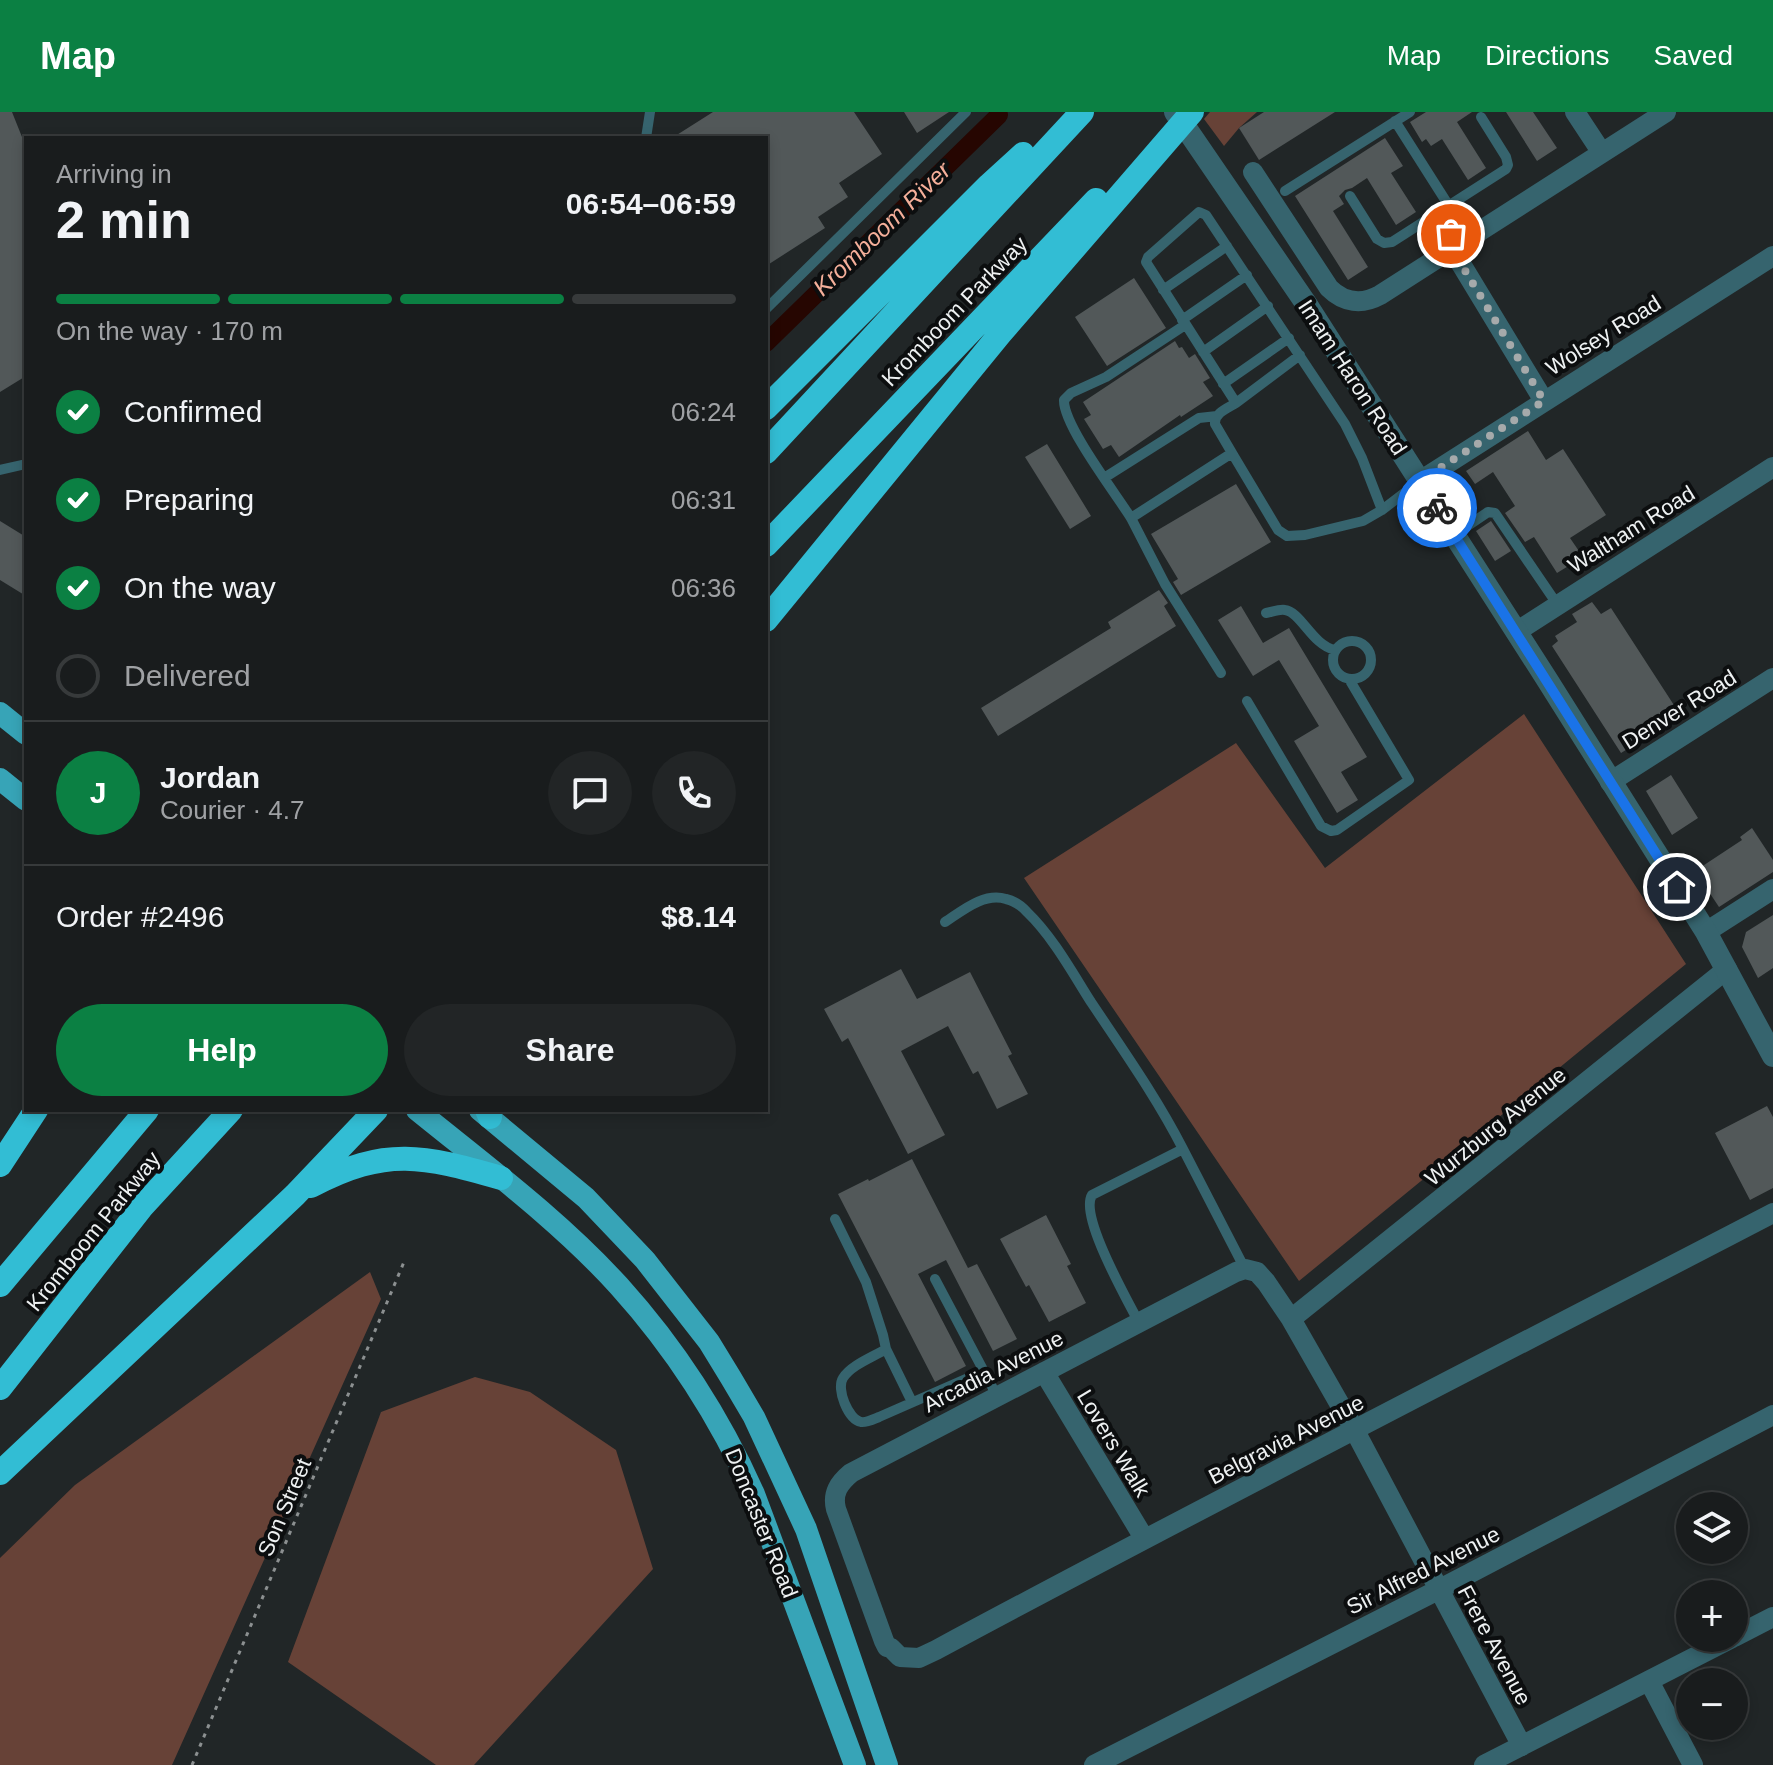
<!DOCTYPE html>
<meta charset="utf-8">
<style>
body{margin:0;font-family:Arial,sans-serif;background:#222526;color:#f1f3f6;height:100vh;display:flex;flex-direction:column;font-size:30px;white-space:nowrap}
*{box-sizing:border-box;margin:0}
p{font-size:26px;color:#9fa1a4}
.icon{flex:none;width:44px;height:44px;fill:none;stroke:currentColor;stroke-width:2;stroke-linecap:round;stroke-linejoin:round}
.map{position:relative;flex:1;overflow:hidden}
.panel{position:absolute;left:24px;top:24px;width:744px;height:976px;display:flex;flex-direction:column;background:#191c1d;border-radius:0px;box-shadow:0 4px 12px #0003,0 0 0 2px #373a3b}
.panel>*{flex:none}
.buttons{position:absolute;left:1676px;top:1380px;display:grid;gap:16px}
.buttons a{display:grid;place-items:center;width:72px;height:72px;border-radius:50%;background:#191c1d;box-shadow:0 4px 12px #0003,0 0 0 2px #373a3b;font-size:40px}
.pin{position:absolute;display:grid;place-items:center;width:68px;height:68px;color:#fff;margin:-34px;border:4px solid #fff;border-radius:50%;box-shadow:0 2px 8px #0007}
.courier{position:absolute;display:grid;place-items:center;width:80px;height:80px;margin:-40px;border:6px solid #1a73e8;border-radius:50%;background:#fff;color:#222;box-shadow:0 2px 10px #0007}
.overview em{font-style:normal;font-weight:700}
.overview div{display:flex;flex-direction:column-reverse}
.overview{display:flex;align-items:center;justify-content:space-between;height:136px;padding:0 32px}
h1{font-size:52px;font-weight:700;line-height:60px}
.bar{display:grid;grid-template-columns:repeat(4,1fr);gap:12px 8px;align-content:center;height:96px;padding:0 32px}
.bar i{height:10px;border-radius:6px;background:#373a3b}
.bar .on{background:#0b8043}
.bar p{grid-column:span 4}
.line{display:flex;align-items:center;gap:20px;padding:0 32px;border-top:2px solid #373a3b}
.line div{flex:1}
.round{display:grid;place-items:center;flex:none;width:84px;height:84px;border-radius:42px;background:#222526}
ol{padding:0 32px;list-style:none}
li{display:flex;align-items:center;gap:24px;height:88px}
li p{margin-inline-start:auto}
li .icon{padding:8px;border-radius:50%;background:#0b8043;color:#fff;stroke-width:4}
li:last-child{color:#9fa1a4}
li i{width:44px;height:44px;border:4px solid #373a3b;border-radius:50%}
.cta{display:flex;gap:16px;margin-top:auto;padding:16px 32px}
.cta a{flex:1;height:92px;border-radius:48px;background:#0b8043;color:#fff;font-size:32px;font-weight:700;line-height:92px;text-align:center}
.cta a+a{background:#222526;color:#f1f3f6}
header{display:flex;align-items:center;gap:48px;box-sizing:border-box;height:112px;padding:0 40px;background:#0b8043;color:#fff}
header strong{font-size:38px}
nav{display:flex;gap:44px;margin-inline-start:auto;font-size:28px}
.map>svg:first-child{display:block}
</style>
<header>
<strong>Map</strong>
<nav><a>Map</a><a>Directions</a><a>Saved</a></nav>
</header>
<div class="map">
<svg width="1773" height="1653" viewBox="0 0 1773 1653">
<rect width="100%" height="100%" fill="#212627"/>
<path fill="#674237" d="M1210 0H1257L1239 16 1224 34 1204 7Z
M1524 602 1686 852 1299 1169 1024 766 1236 631 1325 756Z
M370 1160 381 1187 172 1653H0V1446L75 1373Z
M475 1265 530 1280 616 1338 653 1457 474 1653H436L288 1550 381 1300Z"/>
<g fill="none" stroke-linecap="round" stroke-linejoin="round">
<path stroke="#260601" stroke-width="18" d="M766 231 999 3"/>
</g>
<path fill="#525859" d="M0 0H12L26 35V264L0 280Z
M713 0H854L882 42 839 71 848 85 818 105 825 116 766 154V26H672Z
M904 0H949L917 21Z
M1264 0H1335L1259 48 1239 16Z
M1426 0H1472L1457 10 1486 56 1468 68 1442 27 1431 34 1426 27 1422 30 1410 10Z
M1506 0H1533L1557 36 1537 49Z
M1385 26 1403 54 1391 61 1416 100 1396 113 1367 66 1352 76 1345 78 1339 84 1344 92 1333 99 1368 155 1348 168 1295 84Z
M1134 166 1166 216 1107 254 1075 205Z
M1175 229 1179 236 1182 235 1189 246 1195 242 1210 266 1203 270 1213 284 1181 305 1180 303 1119 345 1111 333 1103 337 1084 307 1091 303 1083 290Z
M1528 319 1546 348 1563 337 1606 403 1570 426 1583 445 1557 461 1534 425 1525 430 1505 401 1515 394 1493 360 1475 372 1466 359Z
M1047 332 1091 404 1070 417 1025 345Z
M1236 372 1271 430 1181 483 1173 470 1178 467 1151 422Z
M0 409 26 425V484L0 468Z
M1491 409 1511 439 1495 449 1476 419Z
M1159 478 1168 491 1164 494 1176 514 998 624 981 596 1111 516 1108 510Z
M1592 490 1601 502 1611 496 1681 604 1621 641 1552 534 1558 529 1555 524 1577 510 1572 502Z
M1241 494 1263 531 1289 516 1367 645 1341 660 1358 688 1337 701 1294 629 1319 614 1279 548 1253 564 1218 508Z
M1671 663 1698 706 1672 723 1646 679Z
M1752 716 1773 748V760L1719 795 1695 759 1742 728 1740 725Z
M1773 803V856L1758 866 1742 835 1746 820Z
M901 857 917 887 970 860 1012 942 1008 944 1028 982 997 997 978 959 973 962 948 914 901 939 945 1023 908 1042 848 926 842 930 824 897Z
M1767 994 1773 1005V1076L1750 1088 1715 1021Z
M912 1047 968 1156 977 1152 1017 1227 993 1239 946 1148 918 1162 966 1254 935 1270 838 1082 868 1067 869 1069Z
M1046 1103 1071 1152 1067 1154 1086 1191 1049 1210 1029 1173 1026 1175 1000 1127Z"/>
<g fill="none" stroke-linecap="round" stroke-linejoin="round">
<path stroke="#8c9091" stroke-width="3" stroke-dasharray="4 6" stroke-linecap="butt" d="M192 1653 404 1150"/>
<path stroke="#36646e" stroke-width="10" d="M1395 9 1449 94
M646 26 650 0
M1285 79 1410 0
M1350 84 1377 127 1384 131 1392 130 1506 57 1508 53 1506 45 1481 5
M1437 101 1452 124V137
M1163 178 1227 134
M766 197 966 0
M1182 208 1247 163
M1185 213 1106 265 1071 281 1064 288C1063 313 1116 382 1131 406L1232 341 1215 312C1214 301 1228 296 1236 291L1146 150 1148 145 1199 100 1206 103 1345 312 1362 346 1382 398 1420 369
M1203 240 1268 194
M1223 272 1289 226
M1236 291 1300 243
M1232 341 1278 418 1287 424 1305 423 1363 409 1382 398
M0 358 26 352
M1104 366 1199 306 1217 304
M1131 406 1165 472 1221 561
M1454 423 1488 400 1495 401 1557 492
M1266 501C1272 500 1279 497 1285 498 1301 500 1312 533 1335 538
M1333 548a19 19 0 1 1 38 0a19 19 0 1 1-38 0Z
M1247 589 1321 714 1331 719 1337 718 1409 668 1349 567
M945 810C962 799 984 780 1006 787 1015 789 1021 793 1027 800 1053 825 1072 860 1091 890 1123 938 1157 986 1183 1037
M835 1107 866 1170 883 1223 886 1237 912 1290
M935 1167 997 1284
M1139 1211C1127 1187 1079 1104 1092 1083L1183 1037 1245 1157
M886 1237C873 1245 851 1253 843 1266 836 1277 848 1307 861 1310 866 1311 874 1307 879 1305L984 1259"/>
<path stroke="#36646e" stroke-width="20" d="M1575 0 1602 41
M1253 60 1329 176C1344 191 1362 193 1380 183L1666 0
M1452 137 1544 289
M1420 369 1773 144
M1516 520 1773 355
M1610 670 1773 566
M1706 820 1773 777
M1291 1207 1727 857
M1044 1260 1144 1426
M1734 1525 1773 1505
M1649 1569 1693 1653
M1522 1634 1355 1319 1291 1207 1266 1170 1257 1160 1245 1157 1236 1160 851 1361C839 1371 832 1381 836 1397L884 1529 887 1535 891 1536 900 1545 919 1546 936 1538C1213 1389 1494 1246 1773 1101
M1094 1653 1438 1478 1773 1303
M1484 1653 1732 1526"/>
<path stroke="#36646e" stroke-width="22" d="M1175 0 1307 193 1546 566 1706 820 1773 944"/>
<path stroke="#37a4b7" stroke-width="22" d="M0 601 26 622
M0 667 26 688
M417 998C486 1054 559 1108 619 1174 675 1236 720 1306 754 1382L855 1653
M480 998 586 1086 645 1148 709 1230 731 1266 754 1305 806 1417 887 1653"/>
<path stroke="#32bdd4" stroke-width="24" d="M766 296 989 73 1023 42
M766 340 1082 0
M766 433 1096 88
M766 508 1000 222 1192 0
M487 998 490 1005
M0 1053 36 998
M311 1074C387 1034 423 1044 501 1066
M0 1173 147 998
M0 1276 141 1096 231 998
M0 1361 295 1083 376 998"/>
</g>
<g fill="none" stroke-linecap="round" stroke-linejoin="round">
<path stroke="#a6aaab" stroke-width="8" stroke-dasharray="0 14.4" d="M1437 396 1420 369 1544 289 1452 137 1451 122"/>
<path stroke="#1a73e8" stroke-width="10" d="M1437 396 1677 775"/>
</g>
<g text-anchor="middle" stroke-width="8" stroke-linejoin="round" paint-order="stroke">
<g font-size="22" fill="#eef1f2" stroke="#0c0e0f">
<text transform="translate(954 199) rotate(-46)" y="8">Kromboom Parkway</text>
<text transform="translate(1603 223) rotate(-32)" y="8">Wolsey Road</text>
<text transform="translate(1353 265) rotate(57)" y="8">Imam Haron Road</text>
<text transform="translate(1631 417) rotate(-32)" y="8">Waltham Road</text>
<text transform="translate(1679 597) rotate(-32)" y="8">Denver Road</text>
<text transform="translate(1495 1014) rotate(-39)" y="8">Wurzburg Avenue</text>
<text transform="translate(93 1119) rotate(-51)" y="8">Kromboom Parkway</text>
<text transform="translate(993 1259) rotate(-27)" y="8">Arcadia Avenue</text>
<text transform="translate(1286 1327) rotate(-27)" y="8">Belgravia Avenue</text>
<text transform="translate(1114 1331) rotate(59)" y="8">Lovers Walk</text>
<text transform="translate(284 1395) rotate(-67)" y="8">Son Street</text>
<text transform="translate(762 1411) rotate(68)" y="8">Doncaster Road</text>
<text transform="translate(1423 1458) rotate(-27)" y="8">Sir Alfred Avenue</text>
<text transform="translate(1495 1533) rotate(62)" y="8">Frere Avenue</text>
</g>
<g font-size="24" font-style="italic" fill="#f5af9a" stroke="#0c0e0f">
<text transform="translate(882 117) rotate(-44)" y="8">Kromboom River</text>
</g>
</g>
</svg>
<div class="buttons">
<a><svg class="icon" aria-label="layers" viewBox="0 0 24 24"><path d="M12 4l9 5-9 5-9-5zM3 14l9 5 9-5"/></svg></a>
<a>+</a>
<a>−</a>
</div>
<div class="pin" style="left:1451px;top:122px;background:#ea580c"><svg class="icon" aria-label="bag" viewBox="0 0 24 24"><path d="M5 8h14l-1 12H6zM9 8a3 3 0 0 1 6 0"/></svg></div>
<div class="pin" style="left:1677px;top:775px;background:#1f2937"><svg class="icon" aria-label="home" viewBox="0 0 24 24"><path d="M3 11l9-7 9 7M6 9v11h12V9"/></svg></div>
<div class="courier" style="left:1437px;top:396px"><svg class="icon" aria-label="bike" viewBox="0 0 24 24"><circle cx="6" cy="16" r="4"/><circle cx="18" cy="16" r="4"/><path d="M6 16l4-8h5l3 8M10 8l3 8H6M13 5h3"/></svg></div>
<section class="panel">
<div class="overview"><div><h1>2 min</h1><p>Arriving in</p></div><em>06:54–06:59</em></div>
<div class="bar"><i class="on"></i><i class="on"></i><i class="on"></i><i></i><p>On the way · 170 m</p></div>
<ol>
<li><svg class="icon" aria-label="check" viewBox="0 0 24 24"><path d="M5 12l5 5 9-10"/></svg>Confirmed<p>06:24</p></li>
<li><svg class="icon" aria-label="check" viewBox="0 0 24 24"><path d="M5 12l5 5 9-10"/></svg>Preparing<p>06:31</p></li>
<li><svg class="icon" aria-label="check" viewBox="0 0 24 24"><path d="M5 12l5 5 9-10"/></svg>On the way<p>06:36</p></li>
<li><i></i>Delivered</li>
</ol>
<div class="line" style="height:144px"><b class="round" style="background:#0b8043;color:#fff">J</b><div><b>Jordan</b><p>Courier · 4.7</p></div><a class="round"><svg class="icon" aria-label="chat" viewBox="0 0 24 24"><path d="M4 5h16v11H9l-5 4z"/></svg></a><a class="round"><svg class="icon" aria-label="phone" viewBox="0 0 24 24"><path d="M5 4h4l2 5-3 2q2 4 5 5l2-3 5 2v4C11 20 4 13 5 4z"/></svg></a></div>
<div class="line" style="height:104px"><div>Order #2496</div><b>$8.14</b></div>
<div class="cta"><a>Help</a><a>Share</a></div>
</section>
</div>
